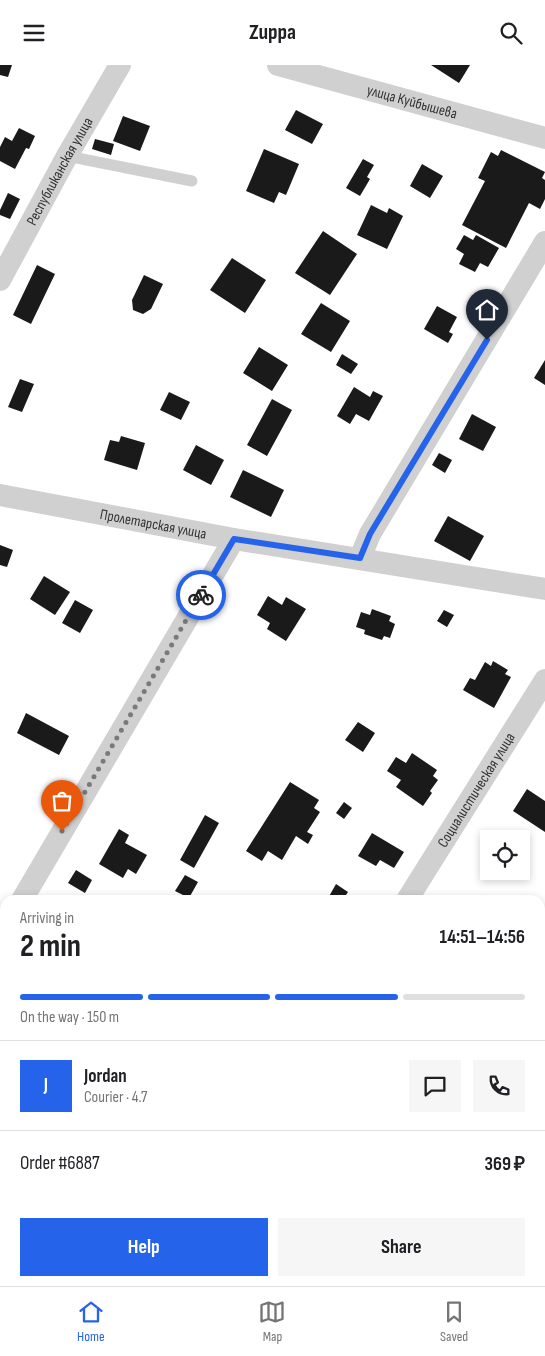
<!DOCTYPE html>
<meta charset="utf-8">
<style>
body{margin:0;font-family:"Sofia Sans Condensed",sans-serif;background:#f6f6f6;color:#202124;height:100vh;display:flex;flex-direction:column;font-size:19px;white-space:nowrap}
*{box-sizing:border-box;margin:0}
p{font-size:16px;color:#757577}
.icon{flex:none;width:28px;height:28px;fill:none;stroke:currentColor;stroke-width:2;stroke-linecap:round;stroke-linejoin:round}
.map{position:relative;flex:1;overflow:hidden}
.sheet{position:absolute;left:0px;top:830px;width:545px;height:391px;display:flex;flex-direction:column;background:#fff;border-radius:15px 15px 0 0;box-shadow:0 2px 8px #0003}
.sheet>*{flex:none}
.controls{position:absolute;left:480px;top:765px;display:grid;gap:10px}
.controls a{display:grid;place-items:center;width:50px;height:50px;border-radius:0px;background:#fff;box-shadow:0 2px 8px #0003;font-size:25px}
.pin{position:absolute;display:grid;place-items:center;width:42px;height:42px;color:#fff;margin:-51px -21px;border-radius:50% 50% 50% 0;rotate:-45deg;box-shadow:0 0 5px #0007}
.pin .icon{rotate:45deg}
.courier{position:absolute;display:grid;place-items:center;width:50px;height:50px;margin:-25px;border:4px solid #2563eb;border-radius:50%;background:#fff;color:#222;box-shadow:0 1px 6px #0007}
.head em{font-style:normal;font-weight:700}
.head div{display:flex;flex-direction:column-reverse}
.head{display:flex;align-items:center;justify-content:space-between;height:85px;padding:0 20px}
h1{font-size:32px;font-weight:700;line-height:38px}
.bar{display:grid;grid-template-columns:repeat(4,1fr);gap:8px 5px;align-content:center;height:60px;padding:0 20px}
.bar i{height:6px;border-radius:4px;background:#e0e0e0}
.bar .active{background:#2563eb}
.bar p{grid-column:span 4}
.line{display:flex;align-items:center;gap:12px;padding:0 20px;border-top:1px solid #e0e0e0}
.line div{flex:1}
.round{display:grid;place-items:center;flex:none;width:52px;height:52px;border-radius:0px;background:#f6f6f6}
.primary-button{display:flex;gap:10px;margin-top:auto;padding:10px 20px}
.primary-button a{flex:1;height:58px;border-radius:0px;background:#2563eb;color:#fff;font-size:20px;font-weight:700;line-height:58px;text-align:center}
.primary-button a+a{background:#f6f6f6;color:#202124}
header{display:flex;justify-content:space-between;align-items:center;height:65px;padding:0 20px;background:#fff;font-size:22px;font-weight:700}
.dock{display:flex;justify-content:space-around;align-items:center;height:70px;border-top:1px solid #e0e0e0;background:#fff;font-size:14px;color:#757577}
.dock a{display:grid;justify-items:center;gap:2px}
.dock .active{color:#2563eb}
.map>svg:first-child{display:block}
</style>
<header><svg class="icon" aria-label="menu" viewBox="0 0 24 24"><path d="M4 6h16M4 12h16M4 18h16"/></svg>Zuppa<svg class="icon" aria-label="search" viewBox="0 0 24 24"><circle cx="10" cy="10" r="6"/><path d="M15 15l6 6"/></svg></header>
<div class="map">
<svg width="545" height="1221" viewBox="0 0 545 1221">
<rect width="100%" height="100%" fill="#fff"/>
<path fill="#1a1a1a" d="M0 0H12L8 12 0 10Z
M431 0H470L459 18Z
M296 45 323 59 312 79 285 65Z
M123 51 150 61 140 86 113 76Z
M19 63 35 71 29 84 26 83 15 104 0 96V82L5 72 12 76Z
M95 74 114 79 111 90 92 84Z
M264 84 299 99 286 130 279 127 274 138 246 126Z
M501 85 545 107 542 113 545 115V134L540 144 529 138 506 183 462 160 485 116 478 113 491 87 498 91Z
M363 94 374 100 367 112 370 114 360 131 346 123Z
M422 99 443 111 430 133 410 121Z
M8 128 20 134 10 154 0 150V145Z
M371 140 387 148 389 143 403 151 387 184 357 170Z
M323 166 357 189 330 230 295 208Z
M464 170 473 175 476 170 499 183 488 202 480 198 475 207 459 199 464 189 456 184Z
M232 193 266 215 245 248 210 225Z
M37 200 55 209 31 259 13 250Z
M144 210 163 219 151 244 143 249 133 245 132 235Z
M321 238 350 256 331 287 301 269Z
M437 241 457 252 449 267 453 269 448 278 424 264Z
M259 282 288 300 272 326 243 308Z
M342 289 358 299 351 309 336 300Z
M545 295V320L534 313Z
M20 314 34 319 22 347 8 342Z
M354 322 370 332 373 326 383 331 369 356 356 349 350 359 337 351Z
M169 327 190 337 181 355 160 345Z
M272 334 292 345 267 391 247 380Z
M472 349 496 362 483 386 459 374Z
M121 371 145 378 137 405 104 395 110 375 119 377Z
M196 380 224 395 211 420 183 405Z
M439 388 452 395 445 408 432 400Z
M243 405 284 425 271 452 230 432Z
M448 451 484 471 470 496 434 476Z
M0 480 13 485 7 502 0 500Z
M44 511 70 527 55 550 30 534Z
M268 531 282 540 286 532 306 544 286 576 267 564 270 558 257 550Z
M75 535 93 545 80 568 62 558Z
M372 544 391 551 389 556 395 559 390 573 384 571 382 575 364 569 365 565 356 562 361 547 370 550Z
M444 545 454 550 447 562 437 556Z
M493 596 508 605 505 609 511 612 494 643 463 625 470 613 475 615 485 597 491 601Z
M26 648 69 671 59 690 17 668Z
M358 657 375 668 363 687 345 675Z
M412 688 437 705 433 711 438 715 430 726 432 728 423 741 396 722 401 715 387 706 396 692 406 698Z
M290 717 319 735 314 743 320 747 307 767 313 770 308 779 296 771 282 795 268 786 262 796 246 786Z
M527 724 545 736V767L513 746Z
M344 737 352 743 344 754 336 748Z
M205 750 219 758 194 803 180 795Z
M119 764 129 770 125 778 147 790 136 809 128 804 123 813 99 799Z
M372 768 404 787 394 803 380 795 376 801 358 791Z
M76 805 92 815 85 828 68 818Z
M185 810 198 817 189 833 175 826Z
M336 819 348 827 346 830 354 835H327Z
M0 985 5 988V1010L1 1016Z
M540 1087 545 1091V1126L540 1123Z"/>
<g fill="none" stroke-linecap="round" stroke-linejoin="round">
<path stroke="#d0d0d0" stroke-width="11" d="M67 91 192 116"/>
<g stroke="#d0d0d0" stroke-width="22">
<path id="s1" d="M278 0 545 73"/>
<path id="s2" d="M0 215 67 91 120 0"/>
<path id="s3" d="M0 430 234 474 545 524"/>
<path d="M360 493 370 469 545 177"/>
<path d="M22 835 234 474"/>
<path id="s4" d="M407 835 545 615"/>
<path d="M0 873 5 865"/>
<path d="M540 1213 545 1206"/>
<path d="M167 1221 170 1216"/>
</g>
</g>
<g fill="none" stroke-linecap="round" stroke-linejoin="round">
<path stroke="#7a7a7a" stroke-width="5" stroke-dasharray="0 9" d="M62 766 201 530"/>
<path stroke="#2563eb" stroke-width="6" d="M201 530 234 474 360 493 370 469 487 275"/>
</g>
<g text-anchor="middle" stroke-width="5" stroke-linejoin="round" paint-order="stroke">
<g font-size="15" fill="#333" stroke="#fff">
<text dy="5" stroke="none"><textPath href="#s1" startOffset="139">улица Куйбышева</textPath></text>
<text dy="5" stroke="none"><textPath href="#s2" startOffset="124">Республиканская улица</textPath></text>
<text dy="5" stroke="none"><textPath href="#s3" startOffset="156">Пролетарская улица</textPath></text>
<text dy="5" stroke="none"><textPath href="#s4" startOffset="130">Социалистическая улица</textPath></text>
</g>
</g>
</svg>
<div class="controls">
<a><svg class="icon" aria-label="locate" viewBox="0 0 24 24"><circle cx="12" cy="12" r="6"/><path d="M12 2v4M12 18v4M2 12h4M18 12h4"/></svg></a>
</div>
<div class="pin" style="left:62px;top:766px;background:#ea580c"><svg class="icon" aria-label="bag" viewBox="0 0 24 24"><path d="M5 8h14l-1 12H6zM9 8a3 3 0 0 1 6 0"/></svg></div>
<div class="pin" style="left:487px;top:275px;background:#1f2937"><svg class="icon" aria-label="home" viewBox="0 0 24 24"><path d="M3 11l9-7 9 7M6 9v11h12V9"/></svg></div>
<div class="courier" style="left:201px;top:530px"><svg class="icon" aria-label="bike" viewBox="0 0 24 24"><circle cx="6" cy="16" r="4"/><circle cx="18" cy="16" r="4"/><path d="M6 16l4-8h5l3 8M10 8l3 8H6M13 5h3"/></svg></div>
<section class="sheet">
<div class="head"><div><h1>2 min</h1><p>Arriving in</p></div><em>14:51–14:56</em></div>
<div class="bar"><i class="active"></i><i class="active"></i><i class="active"></i><i></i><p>On the way · 150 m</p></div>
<div class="line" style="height:90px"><b class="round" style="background:#2563eb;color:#fff">J</b><div><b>Jordan</b><p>Courier · 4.7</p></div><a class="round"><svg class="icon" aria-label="chat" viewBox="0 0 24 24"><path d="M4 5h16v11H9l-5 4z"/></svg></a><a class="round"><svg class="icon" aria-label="phone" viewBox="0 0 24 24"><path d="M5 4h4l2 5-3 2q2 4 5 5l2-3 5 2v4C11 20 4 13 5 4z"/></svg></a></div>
<div class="line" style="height:65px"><div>Order #6887</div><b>369 ₽</b></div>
<div class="primary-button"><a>Help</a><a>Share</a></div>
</section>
</div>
<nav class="dock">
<a class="active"><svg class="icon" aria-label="home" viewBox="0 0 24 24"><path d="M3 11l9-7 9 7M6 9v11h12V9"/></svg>Home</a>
<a><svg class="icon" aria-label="map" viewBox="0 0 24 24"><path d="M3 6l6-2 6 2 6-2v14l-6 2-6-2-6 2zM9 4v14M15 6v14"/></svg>Map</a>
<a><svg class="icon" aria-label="saved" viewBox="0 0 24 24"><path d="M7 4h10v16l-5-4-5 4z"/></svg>Saved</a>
</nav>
